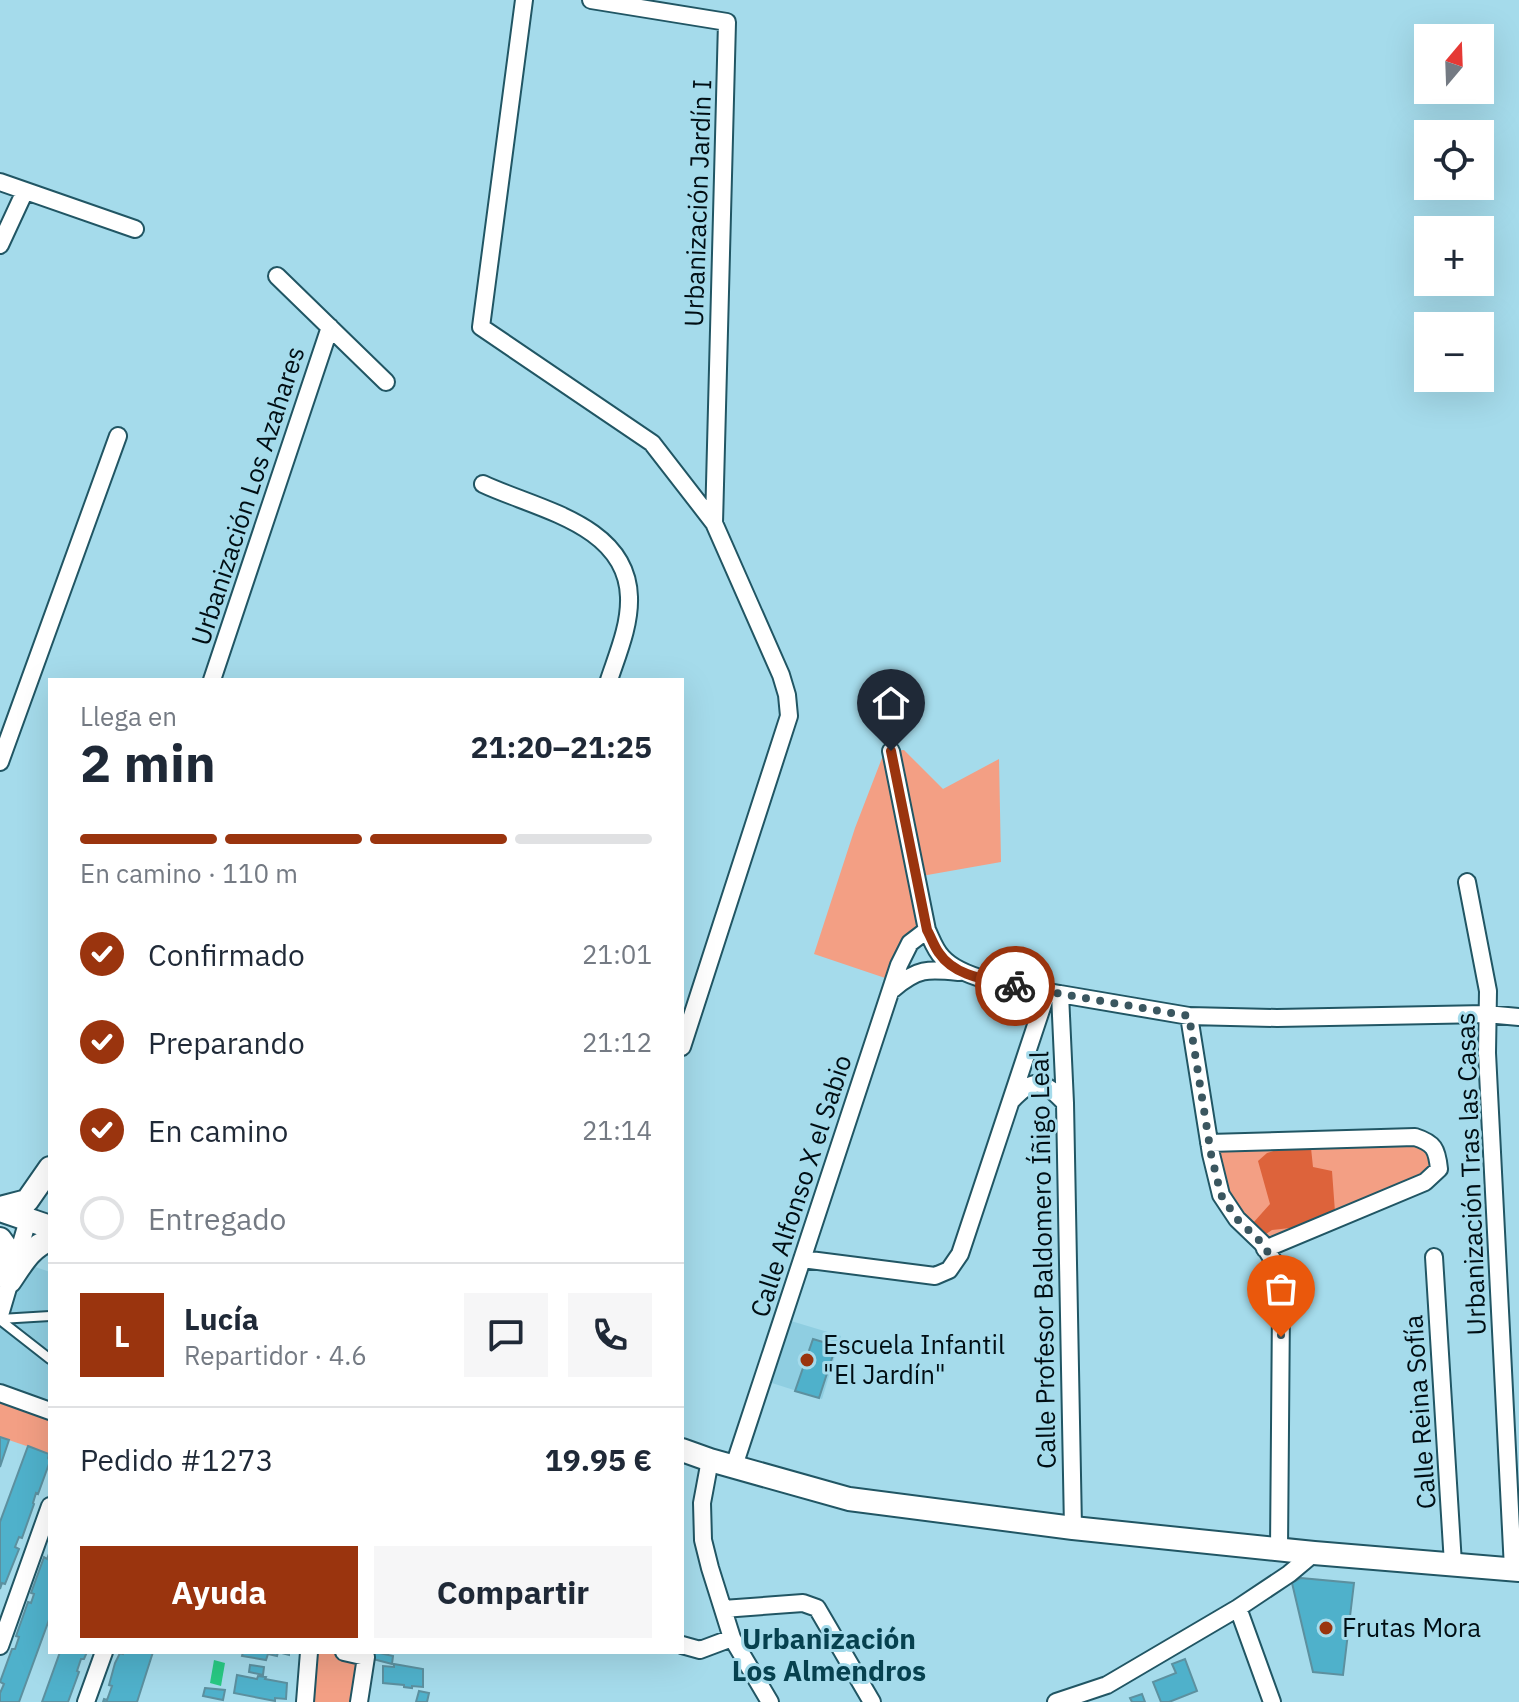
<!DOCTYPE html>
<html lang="es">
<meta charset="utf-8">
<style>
body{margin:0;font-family:"IBM Plex Sans",sans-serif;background:#f6f6f7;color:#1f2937;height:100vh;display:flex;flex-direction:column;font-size:30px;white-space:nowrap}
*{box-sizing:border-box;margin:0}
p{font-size:26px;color:#747a83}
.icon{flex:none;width:44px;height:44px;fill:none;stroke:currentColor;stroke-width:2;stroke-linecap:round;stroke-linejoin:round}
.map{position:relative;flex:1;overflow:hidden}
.drawer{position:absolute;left:48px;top:678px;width:636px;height:976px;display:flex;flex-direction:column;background:#fff;border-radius:0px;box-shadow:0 8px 32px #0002}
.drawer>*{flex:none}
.needle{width:52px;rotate:19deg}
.buttons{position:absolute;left:1414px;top:24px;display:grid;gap:16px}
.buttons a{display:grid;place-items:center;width:80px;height:80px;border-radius:0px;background:#fff;box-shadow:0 8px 32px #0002;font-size:40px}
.pin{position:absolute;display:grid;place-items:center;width:68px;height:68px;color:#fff;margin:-82px -34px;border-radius:50% 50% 50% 0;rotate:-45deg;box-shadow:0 0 8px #0007}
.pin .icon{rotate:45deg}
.courier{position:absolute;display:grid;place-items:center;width:80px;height:80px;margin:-40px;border:6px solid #9a340e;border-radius:50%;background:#fff;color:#222;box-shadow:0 2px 10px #0007}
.head em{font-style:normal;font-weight:800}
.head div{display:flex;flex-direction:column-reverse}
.head{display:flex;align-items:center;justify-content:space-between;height:136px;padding:0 32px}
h1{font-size:52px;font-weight:800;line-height:60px}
.bar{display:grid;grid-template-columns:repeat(4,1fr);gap:12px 8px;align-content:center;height:96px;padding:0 32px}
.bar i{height:10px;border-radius:6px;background:#e0e1e3}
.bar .selected{background:#9a340e}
.bar p{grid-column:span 4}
.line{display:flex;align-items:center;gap:20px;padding:0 32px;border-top:2px solid #e0e1e3}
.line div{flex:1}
.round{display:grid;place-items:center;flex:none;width:84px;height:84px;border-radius:0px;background:#f6f6f7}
ol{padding:0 32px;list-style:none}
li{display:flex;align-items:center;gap:24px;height:88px}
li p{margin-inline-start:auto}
li .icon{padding:8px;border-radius:50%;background:#9a340e;color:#fff;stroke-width:4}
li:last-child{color:#747a83}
li i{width:44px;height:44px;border:4px solid #e0e1e3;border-radius:50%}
.cta{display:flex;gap:16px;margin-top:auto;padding:16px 32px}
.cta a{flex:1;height:92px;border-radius:0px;background:#9a340e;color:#fff;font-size:32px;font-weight:800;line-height:92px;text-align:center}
.cta a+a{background:#f6f6f7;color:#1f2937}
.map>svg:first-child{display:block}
</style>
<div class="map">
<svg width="1519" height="1702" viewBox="0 0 1519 1702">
<rect width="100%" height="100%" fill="#a5dbeb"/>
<path fill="#8fcee1" d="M0 1255 50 1272V1404L0 1386Z
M791 1321 841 1336 822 1399 772 1383Z"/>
<path fill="#f39f84" d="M904 750 943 789 999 759 1001 862 916 877 927 930 894 981 814 954 855 828 882 758 891 751Z
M1428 1141 1439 1169 1265 1249 1237 1219 1209 1143Z
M0 1393 50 1411V1454L0 1437Z
M309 1652H344L366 1657 359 1702H305Z"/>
<path fill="#dd633b" d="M1287 1147 1311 1148 1313 1167 1332 1171 1335 1212 1299 1227 1272 1230 1263 1236 1253 1223 1270 1204 1258 1161 1267 1153Z"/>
<path fill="#28c983" d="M214 1660 225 1663 221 1686 210 1683Z"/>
<path fill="#4fb1cb" stroke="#5c909f" stroke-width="2" d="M813 1339 836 1346 819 1398 795 1391Z
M0 1437 9 1440 0 1467Z
M28 1446 49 1454 48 1458 50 1461 38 1494 36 1493 33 1503 34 1504 22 1538 19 1537 15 1547 19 1549 5 1584 2 1583 0 1589V1522Z
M50 1551V1617L19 1702H0V1693L4 1684 0 1682 12 1649H15L19 1637 16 1636 28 1602 31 1603 34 1594 31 1593 44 1557 47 1559Z
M1301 1578 1354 1583 1343 1675 1313 1672 1292 1583Z
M60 1652H87L84 1659H81L77 1671 79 1672 68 1702H42Z
M124 1652H153L137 1702H103L104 1699 107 1700 112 1686 109 1685 115 1663 120 1653 123 1654Z
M243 1652H289V1655L278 1652 277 1656 268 1654 266 1660 242 1656Z
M375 1652 393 1656 392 1664 373 1659Z
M1185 1659 1197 1691 1169 1702H1161L1153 1682 1176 1673 1172 1664Z
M394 1664 423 1669V1687L412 1686V1688L404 1687V1685L383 1683V1666L394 1667Z
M250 1665 264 1667 263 1675 249 1672Z
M237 1675 257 1679 258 1676 266 1677 265 1679 287 1683 286 1699 275 1698V1701L234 1693Z
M205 1688 225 1690 223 1700 203 1696Z
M419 1691 429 1693 427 1702H416Z
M1142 1694 1145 1702H1132L1130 1698Z"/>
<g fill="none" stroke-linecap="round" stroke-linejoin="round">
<defs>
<path id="lane" d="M0 1319 50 1316
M0 1320 50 1359"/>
<path id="street" d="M524 0 481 327 652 443 714 523 781 675 787 695 789 716 682 1047
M591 0 727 22 714 523
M0 182 135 229
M0 245 25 191
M277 276 386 382
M483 484C536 509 627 524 629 597 630 625 618 653 609 680
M212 680 330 327
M891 751 927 930C931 938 935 950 942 957 964 982 1027 988 1060 994L1065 1103 1073 1528
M0 762 118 436
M1467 882 1488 991 1487 1053 1513 1569
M893 989C918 968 927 969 959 972
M1060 994 1189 1016 1277 1018 1486 1014 1519 1017
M1189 1016 1211 1154 1221 1195 1237 1219 1262 1243 1276 1265 1281 1306 1279 1549
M1012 1100C1035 1076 1043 1080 1065 1103
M1209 1143 1415 1137C1434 1143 1437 1149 1439 1169L1425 1182 1265 1249
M1434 1257 1453 1564
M802 1259 935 1276 949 1270 960 1254 1047 992
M0 1315 28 1220
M0 1393 50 1411
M710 1460 702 1503 703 1540 710 1568 732 1638 770 1702
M734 1466 899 965 910 943 927 930
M1238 1608 1272 1702
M723 1609 803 1603 817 1608 872 1702
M682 1645 700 1650 732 1638
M0 1646 50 1506
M344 1652 366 1657 359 1702
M86 1702 104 1652
M305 1702 309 1652
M1056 1702 1107 1685 1238 1608 1289 1574 1314 1553"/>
<path id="secondary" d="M0 1208 27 1201 50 1168
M0 1210 50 1227
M0 1239 5 1246 10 1281
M10 1281C21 1265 31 1246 50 1240
M682 1450 710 1460 849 1499 1073 1528 1314 1553 1519 1570"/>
</defs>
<use href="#lane" stroke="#215664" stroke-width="12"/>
<use href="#street" stroke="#215664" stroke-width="20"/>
<use href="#secondary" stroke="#215664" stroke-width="26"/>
<use href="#lane" stroke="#fff" stroke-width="8"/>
<use href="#street" stroke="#fff" stroke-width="16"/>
<use href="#secondary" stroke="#fff" stroke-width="22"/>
</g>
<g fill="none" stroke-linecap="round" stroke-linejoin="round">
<path stroke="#3a565f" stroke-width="8" stroke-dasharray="0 14.4" d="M1015 986 1189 1016 1211 1154 1221 1195 1237 1219 1262 1243 1276 1265 1281 1306V1337"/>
<path stroke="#9a340e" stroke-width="10" d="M891 751 927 930C931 937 934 946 939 953 955 977 989 980 1015 986"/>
</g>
<g fill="#9a340e" stroke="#a5dbeb" stroke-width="3">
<circle cx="807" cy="1360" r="8"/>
<circle cx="1326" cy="1628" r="8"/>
</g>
<g text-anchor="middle" stroke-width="6" stroke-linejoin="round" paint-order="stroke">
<g font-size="26" fill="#000e14" stroke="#a5dbeb">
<text transform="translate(698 203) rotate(-88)" y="9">Urbanización Jardín I</text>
<text transform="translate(248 496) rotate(-72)" y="9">Urbanización Los Azahares</text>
<text transform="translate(1471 1174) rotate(-92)" y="9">Urbanización Tras las Casas</text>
<text transform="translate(801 1186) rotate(-72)" y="9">Calle Alfonso X el Sabio</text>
<text transform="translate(1043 1260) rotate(-91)" y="9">Calle Profesor Baldomero Íñigo Leal</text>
<text transform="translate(1420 1412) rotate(-94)" y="9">Calle Reina Sofía</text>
</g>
<g font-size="26" fill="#000e14" stroke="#a5dbeb" text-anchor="start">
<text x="823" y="1354">Escuela Infantil<tspan x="823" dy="30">"El Jardín"</tspan></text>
<text x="1342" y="1637">Frutas Mora</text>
</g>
<g font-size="28" font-weight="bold" fill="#06414f" stroke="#a5dbeb">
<text x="829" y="1649">Urbanización<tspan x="829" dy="32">Los Almendros</tspan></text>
</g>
</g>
</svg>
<div class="buttons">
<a><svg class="needle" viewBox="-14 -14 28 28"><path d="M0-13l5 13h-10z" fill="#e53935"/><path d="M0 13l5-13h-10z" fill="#747a83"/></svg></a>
<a><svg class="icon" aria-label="locate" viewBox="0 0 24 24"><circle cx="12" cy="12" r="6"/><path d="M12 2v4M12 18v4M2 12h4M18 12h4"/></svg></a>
<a>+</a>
<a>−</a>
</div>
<div class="pin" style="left:1281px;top:1337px;background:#ea580c"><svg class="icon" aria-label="bag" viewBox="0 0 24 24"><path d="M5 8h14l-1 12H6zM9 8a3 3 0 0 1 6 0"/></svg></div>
<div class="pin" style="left:891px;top:751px;background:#1f2937"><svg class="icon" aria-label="home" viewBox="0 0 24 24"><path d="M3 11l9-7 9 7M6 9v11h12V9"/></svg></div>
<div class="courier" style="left:1015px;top:986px"><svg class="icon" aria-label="bike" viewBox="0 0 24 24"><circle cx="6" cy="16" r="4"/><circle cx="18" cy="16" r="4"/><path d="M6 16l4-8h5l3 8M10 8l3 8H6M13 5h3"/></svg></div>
<section class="drawer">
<div class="head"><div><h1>2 min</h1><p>Llega en</p></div><em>21:20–21:25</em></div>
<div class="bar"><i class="selected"></i><i class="selected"></i><i class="selected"></i><i></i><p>En camino · 110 m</p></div>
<ol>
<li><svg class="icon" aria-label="check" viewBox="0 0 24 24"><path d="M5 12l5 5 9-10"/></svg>Confirmado<p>21:01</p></li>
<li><svg class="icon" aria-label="check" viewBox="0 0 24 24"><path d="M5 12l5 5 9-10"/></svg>Preparando<p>21:12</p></li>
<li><svg class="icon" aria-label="check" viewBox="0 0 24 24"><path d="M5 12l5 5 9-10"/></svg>En camino<p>21:14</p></li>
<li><i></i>Entregado</li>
</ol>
<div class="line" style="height:144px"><b class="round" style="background:#9a340e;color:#fff">L</b><div><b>Lucía</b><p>Repartidor · 4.6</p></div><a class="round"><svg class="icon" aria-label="chat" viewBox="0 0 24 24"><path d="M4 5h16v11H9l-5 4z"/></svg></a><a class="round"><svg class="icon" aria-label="phone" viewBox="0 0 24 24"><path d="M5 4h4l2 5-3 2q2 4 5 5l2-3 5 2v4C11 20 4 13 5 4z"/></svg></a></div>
<div class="line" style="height:104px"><div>Pedido #1273</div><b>19.95 €</b></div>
<div class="cta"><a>Ayuda</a><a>Compartir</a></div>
</section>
</div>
